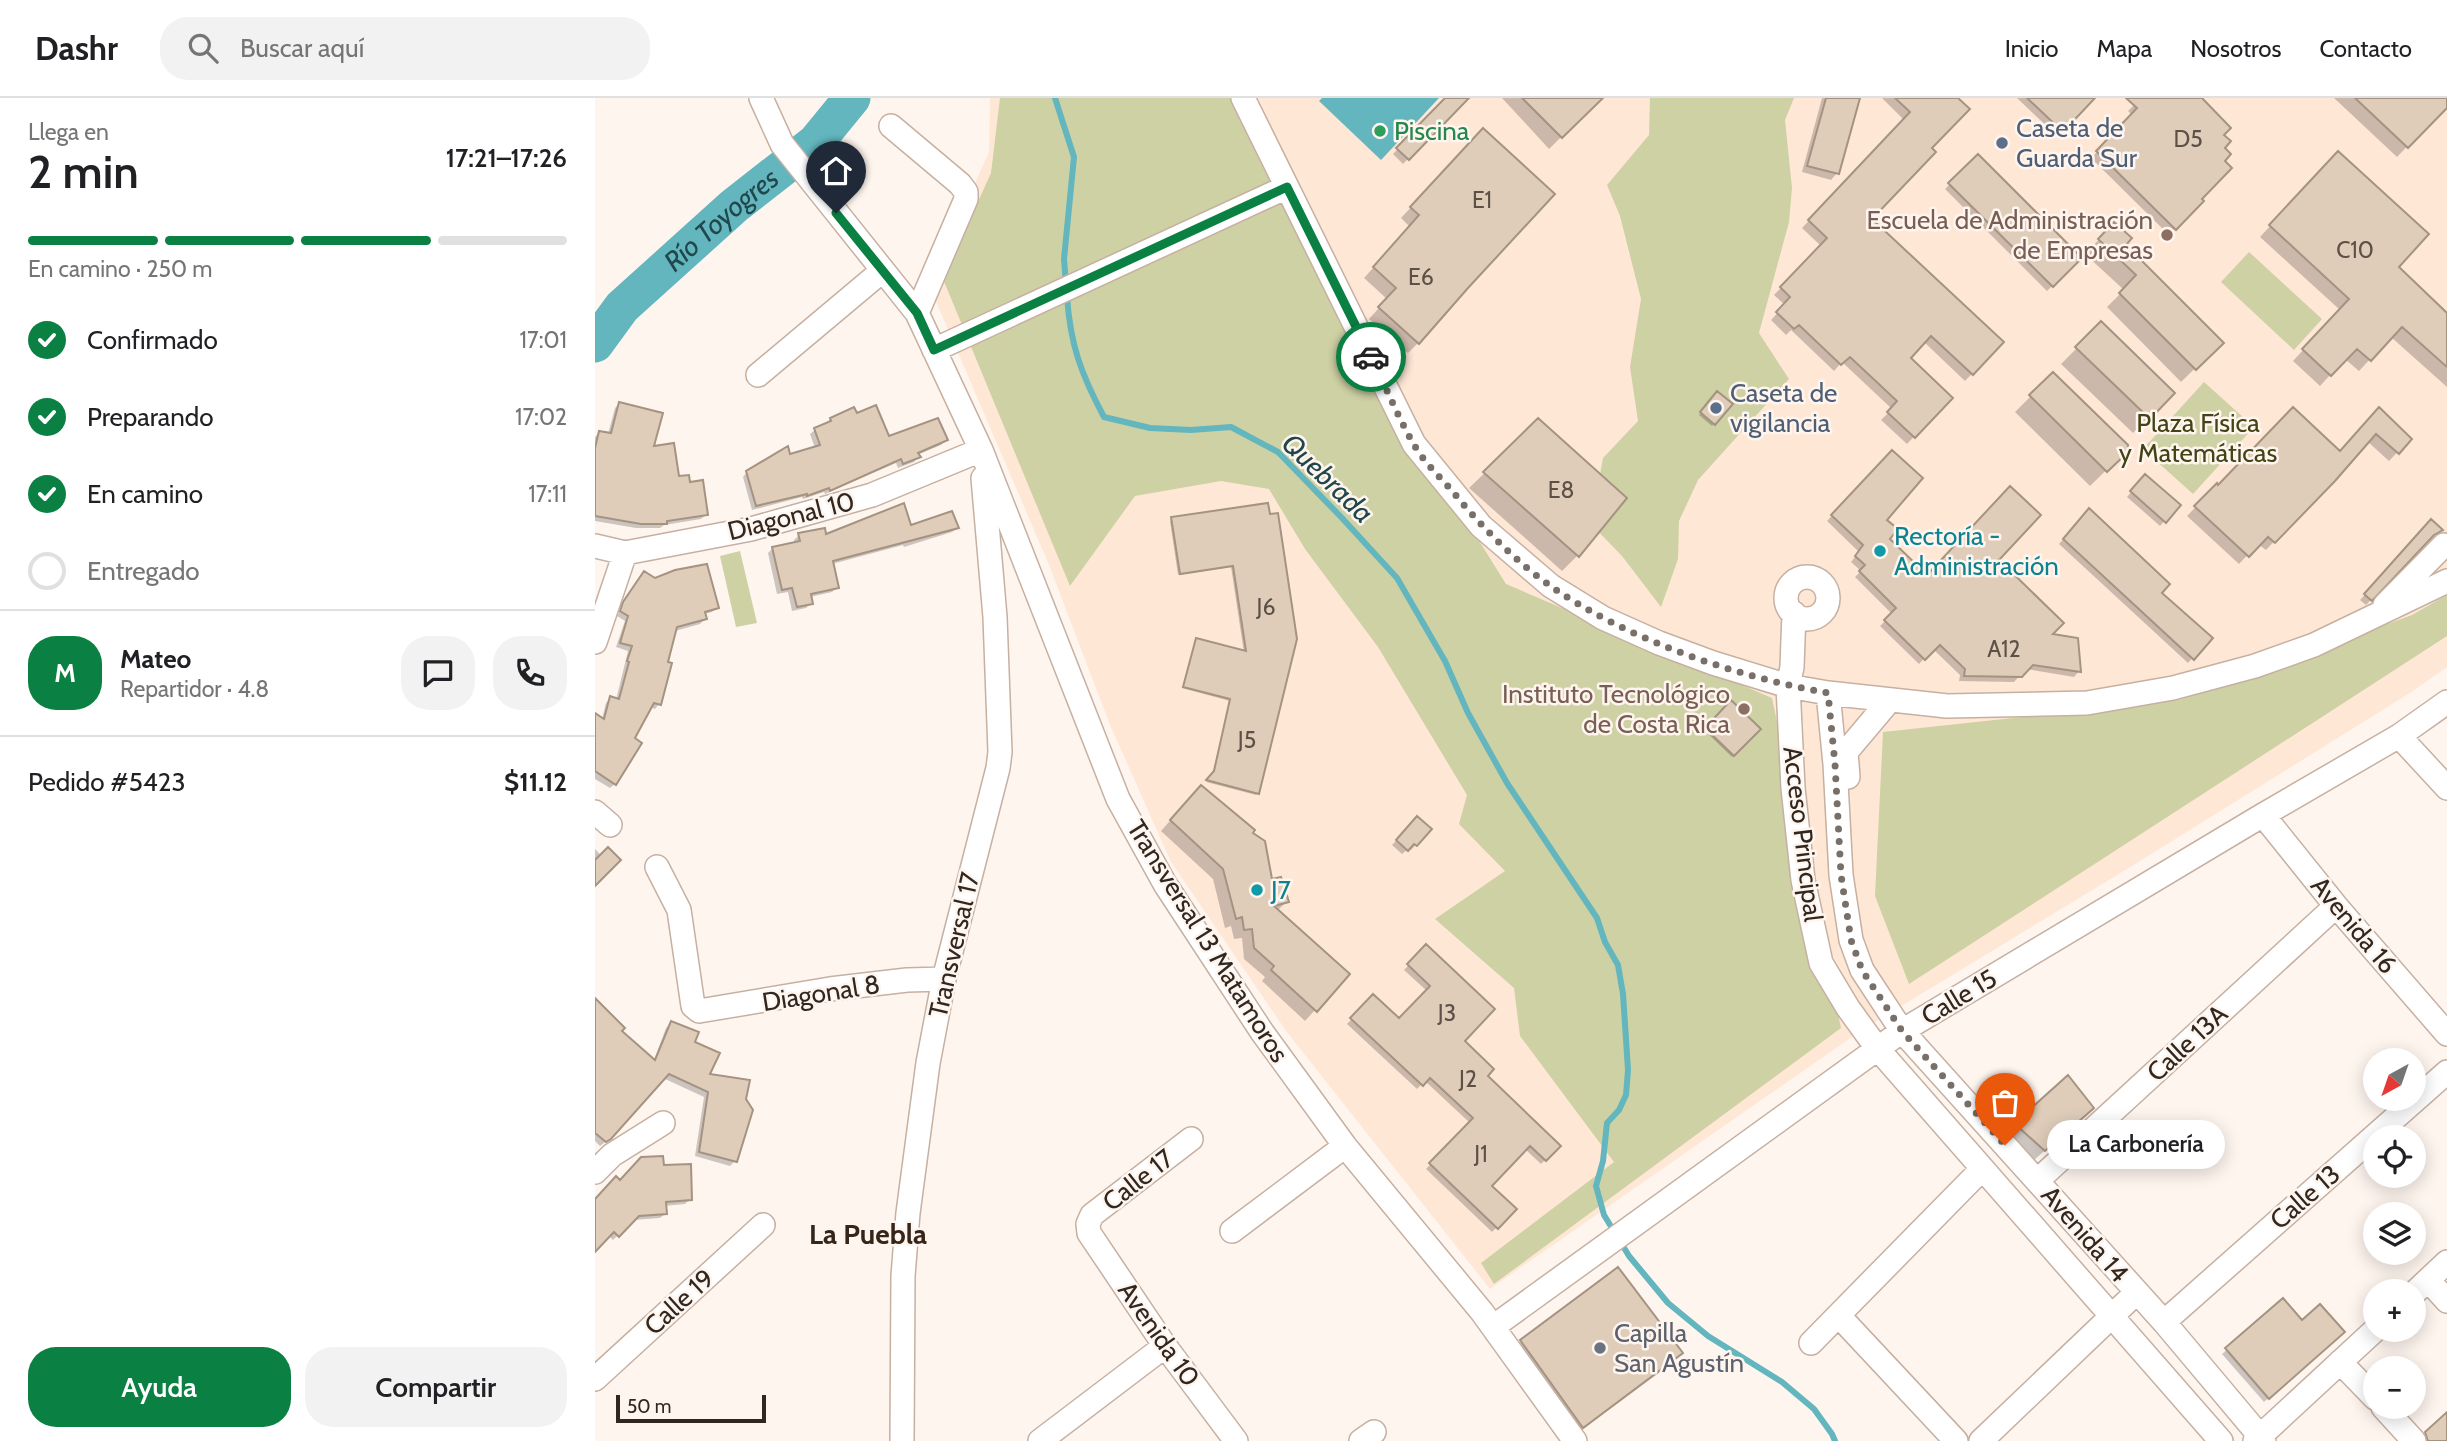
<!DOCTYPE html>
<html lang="es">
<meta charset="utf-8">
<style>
body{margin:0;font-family:Cabin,sans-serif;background:#f2f2f2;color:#202124;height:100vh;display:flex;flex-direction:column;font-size:26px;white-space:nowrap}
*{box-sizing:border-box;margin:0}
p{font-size:23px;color:#757577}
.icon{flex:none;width:38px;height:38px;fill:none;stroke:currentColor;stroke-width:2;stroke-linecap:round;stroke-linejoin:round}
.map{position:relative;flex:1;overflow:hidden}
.drawer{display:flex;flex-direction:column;background:#fff;width:595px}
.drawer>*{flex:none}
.needle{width:46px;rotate:220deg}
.tools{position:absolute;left:1768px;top:950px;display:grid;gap:14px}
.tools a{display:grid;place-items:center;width:63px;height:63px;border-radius:50%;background:#fff;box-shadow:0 4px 18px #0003;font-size:35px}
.scale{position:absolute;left:21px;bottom:18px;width:150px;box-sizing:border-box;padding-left:7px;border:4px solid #302721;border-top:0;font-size:19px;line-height:24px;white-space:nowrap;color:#302721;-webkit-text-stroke:5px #fff5ef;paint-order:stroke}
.pin{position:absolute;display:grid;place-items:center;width:60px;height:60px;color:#fff;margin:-72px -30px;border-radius:50% 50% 50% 0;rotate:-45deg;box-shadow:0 0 7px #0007}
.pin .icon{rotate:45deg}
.courier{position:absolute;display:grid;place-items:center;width:70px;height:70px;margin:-35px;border:5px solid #0b8043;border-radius:50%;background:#fff;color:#222;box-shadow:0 2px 9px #0007}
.bubble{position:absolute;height:49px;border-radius:24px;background:#fff;box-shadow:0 4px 18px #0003;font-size:23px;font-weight:600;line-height:49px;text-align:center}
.head em{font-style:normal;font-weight:600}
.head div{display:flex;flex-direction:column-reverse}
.head{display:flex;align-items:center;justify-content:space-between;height:119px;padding:0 28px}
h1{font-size:46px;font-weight:600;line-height:52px}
.bar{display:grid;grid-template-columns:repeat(4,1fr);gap:10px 7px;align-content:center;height:84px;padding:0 28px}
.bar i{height:9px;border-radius:5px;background:#e0e0e0}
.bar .active{background:#0b8043}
.bar p{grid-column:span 4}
.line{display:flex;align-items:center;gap:18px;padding:0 28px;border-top:2px solid #e0e0e0}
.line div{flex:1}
.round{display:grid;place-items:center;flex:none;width:74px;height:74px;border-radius:28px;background:#f2f2f2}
ol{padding:0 28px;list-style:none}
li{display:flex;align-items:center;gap:21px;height:77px}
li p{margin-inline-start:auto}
li .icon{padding:7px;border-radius:50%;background:#0b8043;color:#fff;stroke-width:4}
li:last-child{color:#757577}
li i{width:38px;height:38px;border:4px solid #e0e0e0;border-radius:50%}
.button{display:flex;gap:14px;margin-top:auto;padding:14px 28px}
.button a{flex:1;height:80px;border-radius:28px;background:#0b8043;color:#fff;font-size:28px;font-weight:600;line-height:80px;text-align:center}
.button a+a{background:#f2f2f2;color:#202124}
header{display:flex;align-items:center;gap:42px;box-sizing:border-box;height:98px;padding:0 35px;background:#fff;border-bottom:2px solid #e0e0e0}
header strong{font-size:33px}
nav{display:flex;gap:38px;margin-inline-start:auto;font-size:24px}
.search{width:490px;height:63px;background:#f2f2f2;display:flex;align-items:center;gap:18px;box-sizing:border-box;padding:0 24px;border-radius:28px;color:#757577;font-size:26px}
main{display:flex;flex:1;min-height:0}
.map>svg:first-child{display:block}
</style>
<header>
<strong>Dashr</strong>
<div class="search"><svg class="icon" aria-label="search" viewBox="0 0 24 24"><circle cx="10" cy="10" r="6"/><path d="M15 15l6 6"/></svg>Buscar aquí</div>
<nav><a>Inicio</a><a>Mapa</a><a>Nosotros</a><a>Contacto</a></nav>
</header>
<main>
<section class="drawer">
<div class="head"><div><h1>2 min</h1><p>Llega en</p></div><em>17:21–17:26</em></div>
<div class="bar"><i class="active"></i><i class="active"></i><i class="active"></i><i></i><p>En camino · 250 m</p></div>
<ol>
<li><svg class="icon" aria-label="check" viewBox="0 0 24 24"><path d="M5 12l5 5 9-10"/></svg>Confirmado<p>17:01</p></li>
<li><svg class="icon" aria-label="check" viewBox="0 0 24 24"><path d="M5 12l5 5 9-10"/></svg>Preparando<p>17:02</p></li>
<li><svg class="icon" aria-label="check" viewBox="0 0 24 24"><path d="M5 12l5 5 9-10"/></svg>En camino<p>17:11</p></li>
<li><i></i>Entregado</li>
</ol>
<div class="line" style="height:126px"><b class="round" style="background:#0b8043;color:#fff">M</b><div><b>Mateo</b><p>Repartidor · 4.8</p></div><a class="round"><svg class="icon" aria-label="chat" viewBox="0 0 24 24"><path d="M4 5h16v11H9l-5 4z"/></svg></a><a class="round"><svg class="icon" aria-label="phone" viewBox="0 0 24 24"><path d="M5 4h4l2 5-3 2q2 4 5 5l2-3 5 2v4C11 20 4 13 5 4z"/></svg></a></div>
<div class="line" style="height:91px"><div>Pedido #5423</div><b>$11.12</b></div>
<div class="button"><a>Ayuda</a><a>Compartir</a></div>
</section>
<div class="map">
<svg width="1852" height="1343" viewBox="0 0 1852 1343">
<rect width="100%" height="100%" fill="#fff5ef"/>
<path fill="#ffe7d6" d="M395 0H1852V569L1815 595 1537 768 1267 932 895 1191 691 933 576 764 515 627 454 467 334 187 394 54Z"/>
<path fill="#ced1a4" d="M405 0H638L799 306 911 486 1177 600 1246 930 899 1186 886 1165 1019 1064 925 938 919 890 840 821 910 773 864 726 872 697 783 549 710 451 674 391 626 383 540 398 475 488 348 181 396 75Z
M1055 0H1199L1190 22 1197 90 1194 124 1164 235 1194 281 1103 382 1084 423 1083 461 1066 509 1027 458 996 426 1008 360 1043 323 1035 269 1046 201 1025 118 1012 87 1054 37Z
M1654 154 1727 221 1699 252 1626 184Z
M1609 284 1659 329 1598 396 1548 351Z
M145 453 162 525 141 529 125 458Z
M1852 497V538L1314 886 1280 798 1288 634 1584 602 1817 517Z"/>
<path fill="#63b5be" d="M727 0H844L786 62 724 3Z"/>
<path fill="#0003" d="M852 0H872L808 66 798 56Z
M907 0H1006L954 51Z
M1227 0H1263L1242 75 1236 82 1207 74Z
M1287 0H1361L1335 50 1275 121 1407 245 1370 283 1328 243 1313 260 1356 300 1312 346 1286 322 1297 311 1247 264 1239 273 1196 232 1191 237 1176 222 1190 207 1179 197 1226 148 1207 130 1309 22Z
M1422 0H1494L1496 2 1462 38Z
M1546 0H1603L1627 37V50L1605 101 1607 103 1574 137 1496 60 1538 18 1533 13Z
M1739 0H1852V7L1802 59Z
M878 42 823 245 813 255 774 221 792 201 769 180 815 129 806 120Z
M1383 58 1485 160 1452 193 1350 91Z
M1732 66 1801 169 1852 217V289L1796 239 1764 273 1750 261 1725 288 1698 263 1745 212 1665 139Z
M1519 126 1529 147 1626 245 1586 284 1512 209 1529 192 1490 156Z
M1506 226 1577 295 1538 335 1466 266Z
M1458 276 1531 353 1495 388 1420 314Z
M1122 296 1135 307 1117 328 1104 317Z
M24 306 83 380 93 386 111 416 106 421 69 427 65 430H41L0 423V339L4 335 13 336 20 310Z
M261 317 293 340 351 342 346 347 322 357 323 359 319 364 303 370 301 365 230 396 229 394 208 401 207 399 157 412 148 379 152 374 220 350 215 336 220 332 236 321Z
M1776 320 1815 341 1794 363 1772 343 1738 382 1671 452 1663 446 1644 466 1592 418 1622 387 1744 355Z
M944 323 1029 400 982 458 967 473 874 390Z
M1297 354 1290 422 1292 441 1332 479 1402 462 1455 538 1484 573 1479 579 1431 571 1419 584 1364 583 1365 577 1338 551 1324 566 1285 528 1297 516 1260 479 1266 473 1256 464 1264 454 1232 423Z
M1550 378 1584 407 1565 428 1532 399Z
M671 407 663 695 661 697 611 684 617 677 635 603 587 590 602 542 649 555 636 469 583 477 575 423Z
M1490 417 1564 495 1615 540 1593 565 1464 446Z
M1831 428 1846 432 1833 441 1771 507 1765 502Z
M315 429 362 430 357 434 309 449 308 447 237 466 242 489 237 494 215 499 216 505 211 510 197 513 193 494 182 496 173 455 178 450 200 446 199 442 204 437 230 438Z
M45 479 60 482 122 509 117 514 109 516 110 521 105 526 80 533 71 565 64 606 60 611 55 609 37 640 20 686 15 690 0 681V617L7 621 11 605 16 600 21 602 33 553 21 549 30 523 22 518Z
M1136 605 1164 631 1137 659 1109 632Z
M596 699 656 736 676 783 692 803 682 813 720 912 710 923 667 883 670 879 649 861 647 840 639 841 636 828 630 830 618 781 566 733Z
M823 720 835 731 816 752 814 750 807 756 797 747Z
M0 751 7 758 0 785Z
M831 849 867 943 890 978 964 1048 946 1066 930 1051 894 1088 919 1112 897 1134 831 1071 875 1025 830 983 822 991 752 926 778 899 804 923 832 893 809 872Z
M0 902 24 933 59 962 71 930 76 925 97 945 112 978 140 1063 135 1068 100 1058 109 999 68 980 9 1045 5 1048 0 1043Z
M1412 992 1434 1014 1486 1021 1439 1062 1410 1037 1388 1012Z
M67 1069 95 1101 90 1106 69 1108 70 1116 65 1120 38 1122 18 1142 13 1137 0 1152V1103L25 1084Z
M1023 1171 1086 1255 1076 1266 977 1339 916 1254 926 1244Z
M1687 1202 1707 1224 1743 1239 1669 1304 1627 1256Z"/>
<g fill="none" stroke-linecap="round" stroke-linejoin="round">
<path stroke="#63b5be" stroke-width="6" d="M460 0 479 59 469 161 471 187
M472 198C475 246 486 276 509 319L555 330 596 332 636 329 683 354 747 420 802 480 850 563 873 615 912 685 1002 820 1010 844 1023 867 1028 896 1033 972 1031 997 1024 1012 1012 1025 1008 1063 1001 1088 1009 1117 1034 1158 1073 1205 1113 1238 1187 1284 1219 1311 1237 1336 1240 1343"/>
<path stroke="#63b5be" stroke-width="37" id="s1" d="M0 246 27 209 139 108 221 44 257 0"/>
</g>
<path fill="#dfcdba" stroke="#a49381" stroke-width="2" d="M850 0H874L814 62 801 50Z
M927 0H1008L967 40Z
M1231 0H1265L1244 76 1212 68Z
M1300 0H1363L1375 11 1337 50 1341 54 1277 121 1409 244 1378 277 1336 238 1316 260 1358 300 1320 340 1292 314 1302 303 1255 259 1246 267 1204 227 1199 231 1181 214 1195 199 1185 189 1232 140 1213 122 1315 14Z
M1432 0H1500L1468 34Z
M1531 0H1607L1636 30 1629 37 1636 43 1630 50 1636 56 1630 63 1637 70 1607 101 1609 103 1581 132 1501 53 1542 10Z
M1760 0H1852V10L1813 50Z
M888 30 960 96 873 190 824 246 783 209 801 190 778 169 824 117 815 109Z
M1743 53 1834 136 1804 169 1852 215V269L1807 229 1776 263 1762 251 1736 278 1707 251 1754 201 1674 127Z
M1383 56 1487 160 1458 189 1353 85Z
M1519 124 1537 140 1531 147 1629 245 1601 272 1524 195 1541 177 1503 141Z
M1506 223 1580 295 1555 321 1480 249Z
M1458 274 1533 347V354L1512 374 1434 297Z
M1122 293 1138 306 1120 327 1105 314Z
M24 304 68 315 59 348 79 345 84 378 94 377 95 384 108 382 113 417 72 423V426H46L0 418V350L4 333 16 335Z
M281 307 294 338 343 320 353 342 323 355 326 359 308 366 306 361 235 393 234 390 212 398V396L161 408 151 373 193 348 195 356 225 347 219 330 236 323 235 320 259 309 262 315Z
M1698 309 1745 353 1784 309 1817 341 1804 356 1781 336 1740 383 1680 445 1673 439 1654 459 1599 408 1622 385 1623 387Z
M943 320 1032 400 984 459 888 374Z
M1297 352 1328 380 1292 422 1303 431 1295 441 1332 477 1415 388 1446 417 1404 462 1469 525 1458 536 1483 540 1486 574 1438 567 1427 579 1369 578 1370 571 1345 547 1330 562 1289 522 1301 510 1264 473 1270 467 1260 458 1268 447 1236 417Z
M1550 376 1586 407 1571 425 1535 393Z
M309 405 316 427 357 413 364 430 238 463 244 490 216 496 218 506 202 509 197 490 187 492 177 449 205 443 203 435 230 430 231 436Z
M673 405 675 416 683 415 702 541 664 696 611 682 619 673 635 601 588 589 601 540 651 553 638 468 585 476 576 419Z
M1494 410 1575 486 1567 495 1618 540 1599 562 1468 441Z
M1836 421 1848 432 1839 437 1777 503 1769 496Z
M112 466 124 510 110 514 112 521 82 529 73 564 77 565 66 607 59 605 40 640 47 645 21 687 0 673V615L9 621 15 598 24 601 34 564 32 563 37 548 25 545 33 518 25 513 28 504 49 473 60 480 80 472Z
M1136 602 1166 631 1139 658 1110 630Z
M606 687 660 732 658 735 670 743 677 781 686 779 694 804 679 808 755 876 722 914 676 872 679 868 659 850 657 831 649 832 647 819 641 821 628 771 575 722Z
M822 718 837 731 822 748 819 746 813 753 801 742Z
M13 749 26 762 0 788V762Z
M831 846 900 911 870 943 899 971 893 978 966 1048 951 1063 935 1048 897 1088 922 1111 903 1131 834 1065 878 1020 835 980 828 988 755 920 778 896 804 920 835 888 812 866Z
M0 900 30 930 27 933 60 962 76 923 104 934 100 944 125 955 115 976 155 982 151 1001 158 1012 142 1064 104 1054 113 994 74 976 16 1041 11 1044 0 1035Z
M1473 977 1499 1010 1450 1053 1421 1027 1397 1000 1413 990 1434 1012Z
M68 1058 69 1067 96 1066 97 1102 71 1104 72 1116 44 1118 24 1139 19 1134 0 1154V1101L21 1078 25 1082 46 1059Z
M1023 1169 1088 1255 988 1330 925 1242Z
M1688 1200 1707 1222 1725 1206 1750 1234 1674 1301 1630 1250Z
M1852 1314V1343H1833L1830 1334Z"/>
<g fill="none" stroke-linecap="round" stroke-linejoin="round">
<defs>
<path id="street" d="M166 0 187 46 322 215 386 352 523 701 570 786 667 934 750 1048 887 1214 980 1343
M648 0 819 346 886 428 956 488 1008 520 1064 545 1118 565 1193 588 1233 595 1352 608 1492 605 1578 590 1660 568 1719 547 1852 483
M296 28 365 86 371 94V101L322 215
M339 252 692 89
M163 277 287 173
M0 448 30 455 156 431 277 397 386 352
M1191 500a21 21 0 1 1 42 0a21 21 0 1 1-42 0Z
M1790 507 1849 447 1852 448
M1199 515 1197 569 1193 588 1198 690 1208 782 1226 865 1253 910 1282 950 1626 1343
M0 544 30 455
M1233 595 1240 666 1246 777 1256 842 1267 872 1307 933 1569 1224 1669 1343
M1804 638 1852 690
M1253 679 1251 654 1294 603
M0 714 15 727
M1668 717 1741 808 1852 936
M62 769 84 812 98 908 104 913 235 891 312 882 349 881
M596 1041 497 1117 493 1126 494 1135 570 1248 641 1343
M0 1074 17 1057 68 1025
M1443 1082 1741 808
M637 1133 750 1048
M1833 1182 1852 1203
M1818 1196 1852 1164
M1244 1218 1361 1343
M1569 1224 1852 974
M898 1229 1307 933 1668 717 1804 638 1852 604
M1216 1245 1387 1071
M1745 1264 1780 1300
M0 1281 168 1127
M1788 1309 1819 1343
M307 1343 308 1178 313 1115 333 965 349 881 403 670 405 654 400 519 388 380
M445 1343 570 1248
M766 1343 779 1334
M1386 1343 1541 1195
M1660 1343 1780 1232"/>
</defs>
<use href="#street" stroke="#c6b0a1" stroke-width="26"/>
<use href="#street" stroke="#fff" stroke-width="23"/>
</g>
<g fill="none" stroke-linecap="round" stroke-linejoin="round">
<path stroke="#786f69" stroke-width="7" stroke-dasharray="0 12.6" d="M776 259C790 287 802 317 818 345 828 363 844 378 858 394 887 429 920 463 957 489 1033 542 1142 579 1233 595L1240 666 1246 777 1256 842 1267 872 1307 933 1410 1047"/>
<path stroke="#0b8043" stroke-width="9" d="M241 115 322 215 339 252 692 89 776 259"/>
</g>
<circle fill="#2e9e5b" stroke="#fff5ef" stroke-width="2.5" cx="785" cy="33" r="7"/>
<g fill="#5c6f8a" stroke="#fff5ef" stroke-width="2.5">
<circle cx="1407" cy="45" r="7"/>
<circle cx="1121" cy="310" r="7"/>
</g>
<g fill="#8d6e63" stroke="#fff5ef" stroke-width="2.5">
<circle cx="1572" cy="137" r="7"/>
<circle cx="1149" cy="611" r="7"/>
</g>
<g fill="#0f9aa8" stroke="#fff5ef" stroke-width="2.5">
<circle cx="1285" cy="453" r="7"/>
<circle cx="662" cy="792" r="7"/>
</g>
<circle fill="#6b7280" stroke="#fff5ef" stroke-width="2.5" cx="1005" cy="1250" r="7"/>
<g text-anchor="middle" stroke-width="5" stroke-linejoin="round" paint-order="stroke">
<g font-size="23" fill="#5c5047">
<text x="1593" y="49">D5</text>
<text x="887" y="110">E1</text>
<text x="1760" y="160">C10</text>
<text x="826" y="187">E6</text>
<text x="966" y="400">E8</text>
<text x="671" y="517">J6</text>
<text x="1409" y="559">A12</text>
<text x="652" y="650">J5</text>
<text x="852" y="923">J3</text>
<text x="873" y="989">J2</text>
<text x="886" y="1064">J1</text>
</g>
<g font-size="26" fill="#4e5e75" stroke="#fff5ef" text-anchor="start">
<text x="1421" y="39">Caseta de<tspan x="1421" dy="30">Guarda Sur</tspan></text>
<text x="1135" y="304">Caseta de<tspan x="1135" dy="30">vigilancia</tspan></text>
</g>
<g font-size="26" fill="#27864d" stroke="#fff5ef" text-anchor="start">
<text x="799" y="42">Piscina</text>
</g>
<g font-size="26" fill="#785e54" stroke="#fff5ef" text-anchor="end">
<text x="1558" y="131">Escuela de Administración<tspan x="1558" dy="30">de Empresas</tspan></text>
<text x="1135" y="605">Instituto Tecnológico<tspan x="1135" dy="30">de Costa Rica</tspan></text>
</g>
<g font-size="26" fill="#424415" stroke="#fff5ef">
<text x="1603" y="334">Plaza Física<tspan x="1603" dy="30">y Matemáticas</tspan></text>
</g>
<g font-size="26" fill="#302721" stroke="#fff5ef">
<text transform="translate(196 418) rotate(-14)" y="9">Diagonal 10</text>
<text transform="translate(1208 736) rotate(83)" y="9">Acceso Principal</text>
<text transform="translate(1759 827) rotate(50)" y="9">Avenida 16</text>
<text transform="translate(613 843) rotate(58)" y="9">Transversal 13 Matamoros</text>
<text transform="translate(359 847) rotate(-77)" y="9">Transversal 17</text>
<text transform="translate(226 895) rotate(-9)" y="9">Diagonal 8</text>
<text transform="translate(1364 899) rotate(-31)" y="9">Calle 15</text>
<text transform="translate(1592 945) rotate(-43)" y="9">Calle 13A</text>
<text transform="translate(543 1082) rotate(-38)" y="9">Calle 17</text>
<text transform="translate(1710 1099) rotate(-41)" y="9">Calle 13</text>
<text transform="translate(1490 1136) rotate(49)" y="9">Avenida 14</text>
<text transform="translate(84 1204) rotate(-42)" y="9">Calle 19</text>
<text transform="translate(564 1236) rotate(55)" y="9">Avenida 10</text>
</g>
<g font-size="26" fill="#0d838f" stroke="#fff5ef" text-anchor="start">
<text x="1299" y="447">Rectoría -<tspan x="1299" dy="30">Administración</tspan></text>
<text x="676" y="801">J7</text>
</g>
<g font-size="26" fill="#5b616d" stroke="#fff5ef" text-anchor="start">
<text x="1019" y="1244">Capilla<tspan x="1019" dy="30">San Agustín</tspan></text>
</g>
<g font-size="28" font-style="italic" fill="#20474c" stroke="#fff5ef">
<text dy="10" stroke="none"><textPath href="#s1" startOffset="178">Río Toyogres</textPath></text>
<text transform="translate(733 380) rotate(44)" y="10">Quebrada</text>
</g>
<g font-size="28" font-weight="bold" fill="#362519" stroke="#fff5ef">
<text x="273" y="1146">La Puebla</text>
</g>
</g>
</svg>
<div class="tools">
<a><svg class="needle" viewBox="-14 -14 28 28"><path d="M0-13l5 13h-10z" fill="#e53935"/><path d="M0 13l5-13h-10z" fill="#757577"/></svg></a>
<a><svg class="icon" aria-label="locate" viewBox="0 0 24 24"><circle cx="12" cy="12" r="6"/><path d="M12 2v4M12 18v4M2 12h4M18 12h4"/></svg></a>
<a><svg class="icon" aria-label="layers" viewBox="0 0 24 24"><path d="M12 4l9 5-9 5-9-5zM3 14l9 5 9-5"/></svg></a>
<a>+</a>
<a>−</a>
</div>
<div class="scale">50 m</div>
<div class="pin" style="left:1410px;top:1047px;background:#ea580c"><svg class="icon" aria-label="bag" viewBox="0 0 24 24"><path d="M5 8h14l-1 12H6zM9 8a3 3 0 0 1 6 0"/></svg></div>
<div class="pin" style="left:241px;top:115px;background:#1f2937"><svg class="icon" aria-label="home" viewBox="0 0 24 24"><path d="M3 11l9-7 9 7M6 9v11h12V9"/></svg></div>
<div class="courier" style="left:776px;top:259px"><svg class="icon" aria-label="car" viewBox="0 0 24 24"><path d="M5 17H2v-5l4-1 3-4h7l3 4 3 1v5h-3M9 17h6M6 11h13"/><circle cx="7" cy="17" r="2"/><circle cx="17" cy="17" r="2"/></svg></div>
<div class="bubble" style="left:1452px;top:1022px;width:178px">La Carbonería</div>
</div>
</main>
